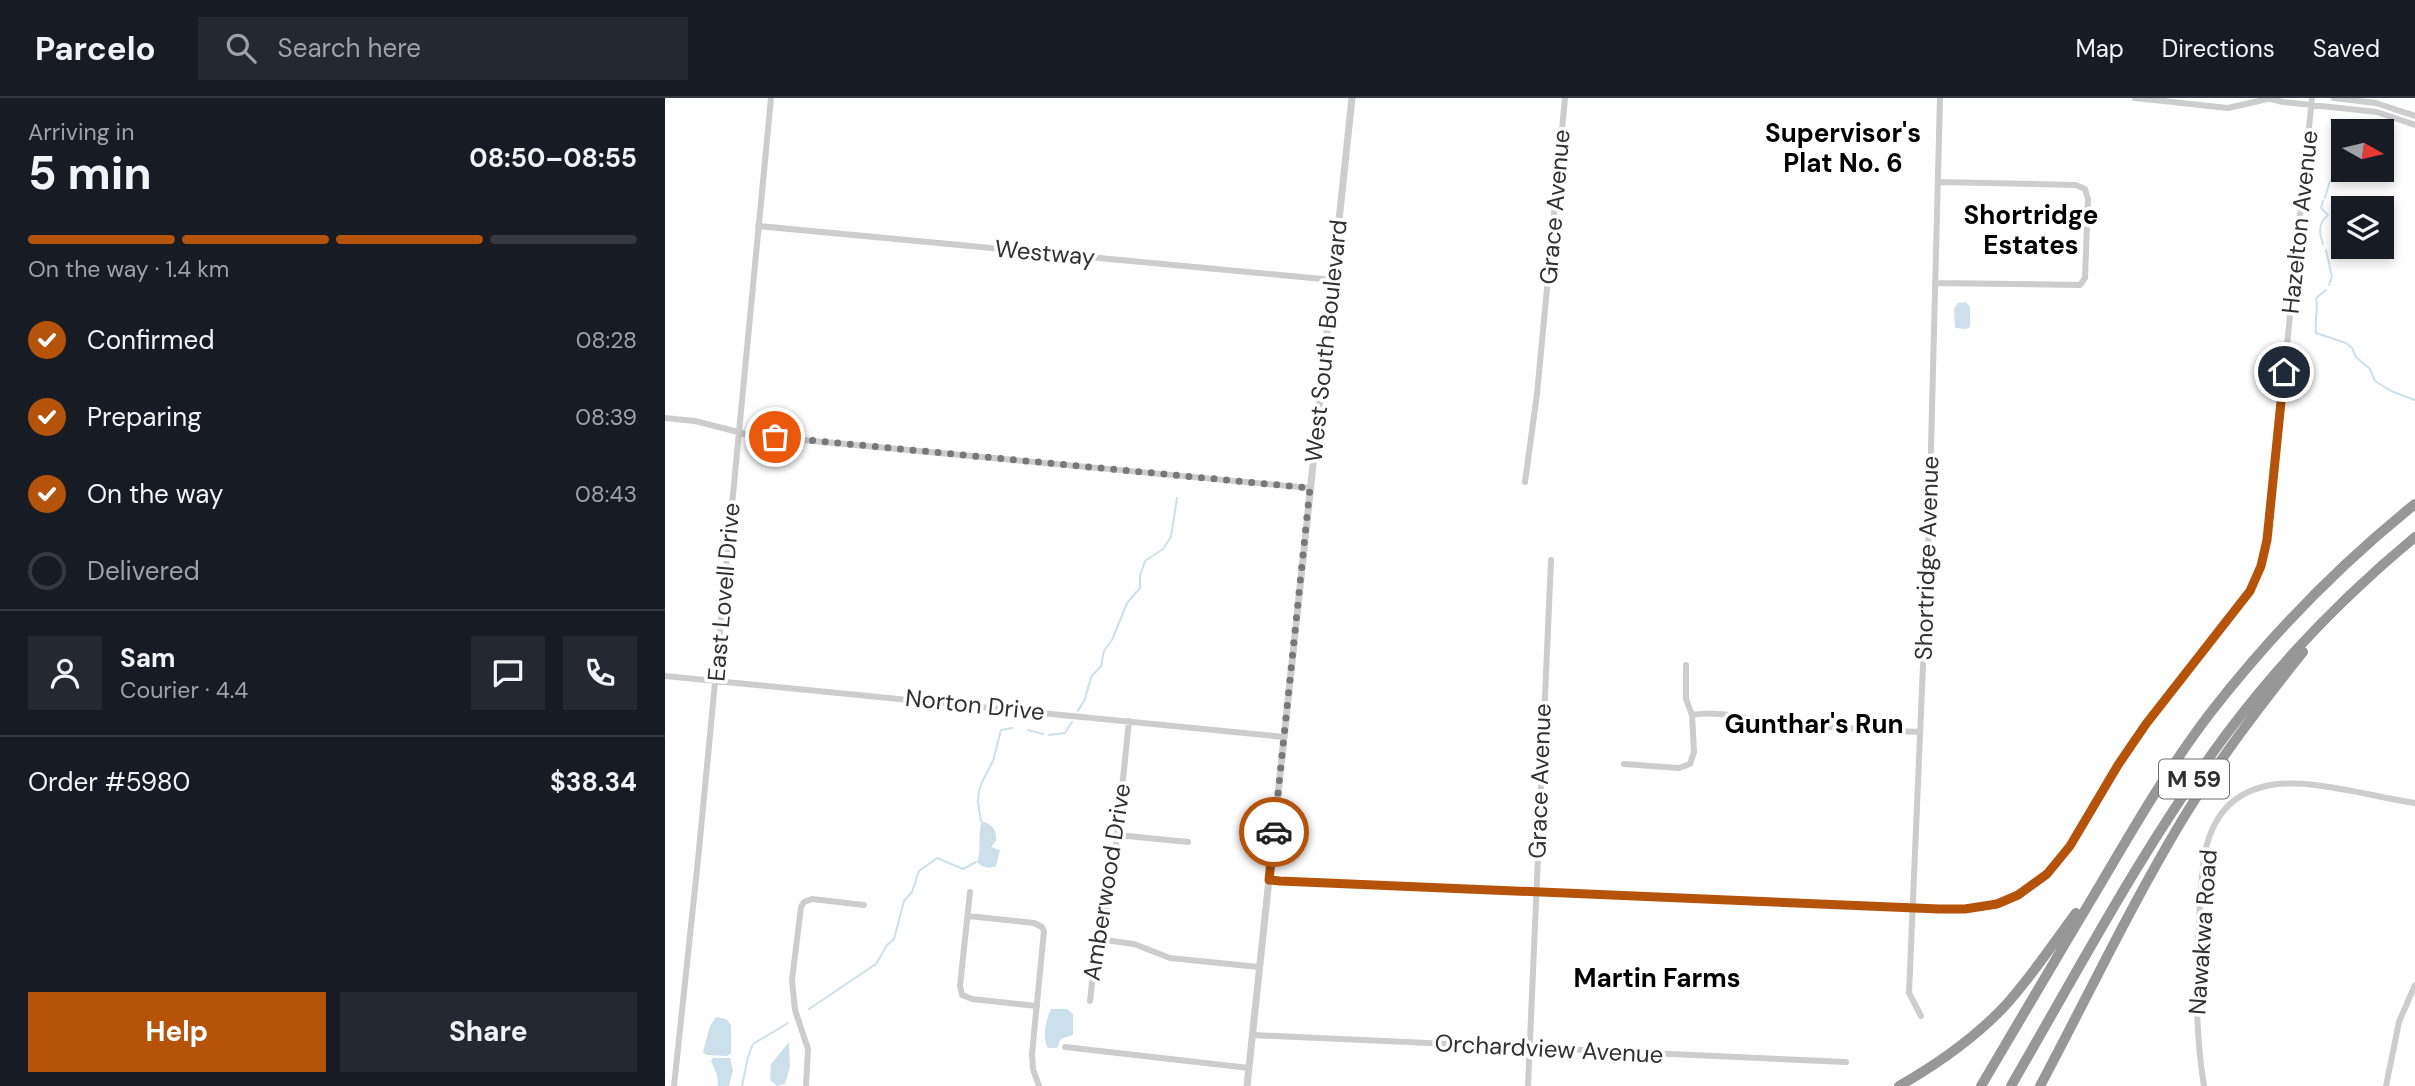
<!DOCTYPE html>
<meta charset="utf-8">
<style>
body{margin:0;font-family:"DM Sans",sans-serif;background:#242831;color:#f1f3f6;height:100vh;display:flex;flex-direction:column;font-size:26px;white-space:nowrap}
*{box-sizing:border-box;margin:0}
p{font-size:23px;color:#9ea1a6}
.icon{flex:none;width:38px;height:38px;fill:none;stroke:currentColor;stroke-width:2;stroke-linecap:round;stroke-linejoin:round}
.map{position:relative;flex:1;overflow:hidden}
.sheet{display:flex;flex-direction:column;background:#171b24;width:665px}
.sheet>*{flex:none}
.needle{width:46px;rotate:98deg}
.tools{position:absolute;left:1666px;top:21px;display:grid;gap:14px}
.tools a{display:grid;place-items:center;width:63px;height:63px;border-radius:0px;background:#171b24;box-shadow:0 4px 10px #0003;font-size:35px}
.pin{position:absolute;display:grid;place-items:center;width:60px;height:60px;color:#fff;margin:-30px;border:4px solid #fff;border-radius:50%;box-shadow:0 2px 7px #0007}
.courier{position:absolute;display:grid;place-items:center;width:70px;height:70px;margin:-35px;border:5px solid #b45309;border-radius:50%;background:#fff;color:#222;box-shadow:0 2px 9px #0007}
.summary em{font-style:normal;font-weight:700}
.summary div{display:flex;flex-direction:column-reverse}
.summary{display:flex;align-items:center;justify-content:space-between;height:119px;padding:0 28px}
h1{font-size:46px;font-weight:700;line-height:52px}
.bar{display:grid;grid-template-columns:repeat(4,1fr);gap:10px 7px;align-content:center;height:84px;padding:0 28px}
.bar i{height:9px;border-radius:5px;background:#363941}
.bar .current{background:#b45309}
.bar p{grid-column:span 4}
.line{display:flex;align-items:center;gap:18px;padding:0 28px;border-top:2px solid #363941}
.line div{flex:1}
.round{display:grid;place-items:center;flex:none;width:74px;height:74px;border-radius:0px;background:#242831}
ol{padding:0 28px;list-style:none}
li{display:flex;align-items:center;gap:21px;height:77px}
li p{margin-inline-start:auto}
li .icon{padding:7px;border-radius:50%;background:#b45309;color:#fff;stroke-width:4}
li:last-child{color:#9ea1a6}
li i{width:38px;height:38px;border:4px solid #363941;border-radius:50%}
.action{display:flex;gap:14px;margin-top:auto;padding:14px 28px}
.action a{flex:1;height:80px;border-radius:0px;background:#b45309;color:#fff;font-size:28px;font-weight:700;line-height:80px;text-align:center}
.action a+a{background:#242831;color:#f1f3f6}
header{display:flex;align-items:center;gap:42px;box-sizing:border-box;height:98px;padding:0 35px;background:#171b24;border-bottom:2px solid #363941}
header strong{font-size:33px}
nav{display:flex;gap:38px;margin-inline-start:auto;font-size:24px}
.search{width:490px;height:63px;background:#242831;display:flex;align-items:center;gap:18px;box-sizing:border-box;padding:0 24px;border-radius:0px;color:#9ea1a6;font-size:26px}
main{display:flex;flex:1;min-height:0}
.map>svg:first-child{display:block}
</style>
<header>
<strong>Parcelo</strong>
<div class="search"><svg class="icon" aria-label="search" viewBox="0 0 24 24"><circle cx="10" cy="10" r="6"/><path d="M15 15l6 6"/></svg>Search here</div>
<nav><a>Map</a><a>Directions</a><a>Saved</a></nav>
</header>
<main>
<section class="sheet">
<div class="summary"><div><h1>5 min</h1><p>Arriving in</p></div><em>08:50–08:55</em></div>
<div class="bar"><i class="current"></i><i class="current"></i><i class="current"></i><i></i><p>On the way · 1.4 km</p></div>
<ol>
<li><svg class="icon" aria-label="check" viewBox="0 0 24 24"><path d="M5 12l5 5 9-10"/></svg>Confirmed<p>08:28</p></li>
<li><svg class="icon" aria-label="check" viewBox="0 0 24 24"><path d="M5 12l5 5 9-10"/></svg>Preparing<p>08:39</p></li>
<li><svg class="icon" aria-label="check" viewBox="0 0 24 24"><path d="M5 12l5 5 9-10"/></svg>On the way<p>08:43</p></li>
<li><i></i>Delivered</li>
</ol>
<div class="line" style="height:126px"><a class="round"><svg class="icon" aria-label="person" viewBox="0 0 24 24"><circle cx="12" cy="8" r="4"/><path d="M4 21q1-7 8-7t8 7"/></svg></a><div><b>Sam</b><p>Courier · 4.4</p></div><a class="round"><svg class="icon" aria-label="chat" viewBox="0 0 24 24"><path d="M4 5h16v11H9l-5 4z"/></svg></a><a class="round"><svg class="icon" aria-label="phone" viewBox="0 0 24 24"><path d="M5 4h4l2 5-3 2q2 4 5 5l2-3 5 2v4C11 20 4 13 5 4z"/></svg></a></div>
<div class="line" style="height:91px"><div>Order #5980</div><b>$38.34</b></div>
<div class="action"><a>Help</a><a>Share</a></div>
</section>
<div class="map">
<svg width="1750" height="988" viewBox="0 0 1750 988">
<rect width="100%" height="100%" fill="#fff"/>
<path fill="#cce0eb" d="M1301 204 1305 209V229L1301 231 1290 230 1289 211 1293 205Z
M317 723C327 726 332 732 331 743L326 749 335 752 331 768C325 771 317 770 312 764 317 751 312 735 317 723Z
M386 911H402L408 916V937L396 941 392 950H383C377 941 381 920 386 911Z
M51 919 61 921 66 927V956L62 958 41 957 38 954 45 928Z
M124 944 125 969 120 986 112 988 105 982 106 966Z
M48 960H65L68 972 64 988H53L52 977 46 963Z"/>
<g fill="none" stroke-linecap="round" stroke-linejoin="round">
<path stroke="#cce0eb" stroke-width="2" d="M1666 21 1674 55
M1673 65 1674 60
M1660 100 1664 86 1672 69
M1658 146C1654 135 1653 125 1663 117L1656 110 1658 103
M1661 152 1667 179 1664 187
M1661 192 1651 200C1654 212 1649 222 1651 235L1681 245 1687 250 1691 259 1705 271 1710 283 1726 293 1750 302
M413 613 420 601 426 579 436 568 439 553 447 542 462 505 475 490V478L480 463 498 451 506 439 512 400
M363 632 378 636
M384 637 400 635 407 624
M316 723 313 704 314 693 317 684 328 663 336 632 347 630
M144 911 211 866 222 847 229 841 239 803 247 794 254 773 272 760 298 771 311 764
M77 988 83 959 88 946 123 925"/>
<path stroke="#cdcdcd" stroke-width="6" d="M1470 0 1563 10 1607 0
M1669 0 1711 5 1750 18
M1606 1 1618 4 1712 14 1750 27
M93 128 668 182
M1270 185 1415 187 1420 180 1423 101 1420 91 1411 87 1273 84
M0 320 30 323 85 337 645 390
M860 384 872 296 900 0
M1021 567V601L1027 617
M0 578 619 639
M959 666 1014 670 1025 666 1029 654 1027 617C1054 612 1080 621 1108 624 1157 629 1206 632 1255 634
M452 737 523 744
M604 782 1274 811 1310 810 1342 802 1365 790 1388 770 1405 748 1453 667 1481 626 1585 493 1596 468 1603 435 1647 0
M305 794 295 888 297 897 307 901 372 908
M303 818 369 825 377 829 379 833 367 956 368 971 374 988
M432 841 469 846 505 860 594 869
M425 903 433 832 446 796 464 623
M1256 918 1244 895 1264 427 1275 0
M587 937 1181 964
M400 949 584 970
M9 988 33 762 106 0
M141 988 143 951 130 912 127 882 136 809 139 804 147 801 199 807
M863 988 886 462
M1539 988C1529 927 1531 868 1535 807 1537 779 1537 748 1551 724 1561 706 1578 694 1597 689 1639 677 1706 699 1750 705
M1721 988 1734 924 1750 887"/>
<path stroke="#cdcdcd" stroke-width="7" d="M582 988 687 0"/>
<path stroke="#979797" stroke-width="10" d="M1234 988C1271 967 1308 941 1338 910 1365 881 1387 847 1411 815
M1316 988C1355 922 1393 857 1432 792 1468 731 1503 670 1546 614 1606 537 1674 467 1750 406
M1346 988C1415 869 1480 745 1563 634 1617 562 1680 497 1750 439
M1375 988C1422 900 1465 809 1516 724 1552 664 1594 609 1638 554"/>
</g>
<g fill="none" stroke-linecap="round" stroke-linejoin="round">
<path stroke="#787878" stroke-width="7" stroke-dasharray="0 12.6" d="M110 339 645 390 609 734"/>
<path stroke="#b45309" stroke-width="9" d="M609 734 604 782 615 783 1274 811H1300L1332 806 1353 797 1382 776 1405 748 1453 667 1481 626 1585 493 1596 468 1602 442 1619 274"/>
</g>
<g text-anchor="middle" stroke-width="7" stroke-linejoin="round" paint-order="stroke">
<rect fill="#fff" stroke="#6e6e6e" stroke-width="2" x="1494" y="661.5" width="70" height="39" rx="5"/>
<g font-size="23" font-weight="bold" fill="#303030">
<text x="1529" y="689">M 59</text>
</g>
<g font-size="24" fill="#303030" stroke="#fff">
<text transform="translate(890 109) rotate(-85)" y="8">Grace Avenue</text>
<text transform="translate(1635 124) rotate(-84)" y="8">Hazelton Avenue</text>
<text transform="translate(380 155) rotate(5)" y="8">Westway</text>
<text transform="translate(661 243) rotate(-84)" y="8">West South Boulevard</text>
<text transform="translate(1262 460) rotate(-88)" y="8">Shortridge Avenue</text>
<text transform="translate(59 494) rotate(-85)" y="8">East Lovell Drive</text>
<text transform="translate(310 607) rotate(6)" y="8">Norton Drive</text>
<text transform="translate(875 683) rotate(-88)" y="8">Grace Avenue</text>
<text transform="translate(442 784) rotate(-81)" y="8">Amberwood Drive</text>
<text transform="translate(1538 834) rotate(-86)" y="8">Nawakwa Road</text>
<text transform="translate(884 951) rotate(3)" y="8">Orchardview Avenue</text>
</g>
<g font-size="26" font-weight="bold" fill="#000" stroke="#fff">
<text x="1178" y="44">Supervisor's<tspan x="1178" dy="30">Plat No. 6</tspan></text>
<text x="1366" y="126">Shortridge<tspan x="1366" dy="30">Estates</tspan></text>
<text x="1149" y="635">Gunthar's Run</text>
<text x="992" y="889">Martin Farms</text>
</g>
</g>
</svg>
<div class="tools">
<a><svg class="needle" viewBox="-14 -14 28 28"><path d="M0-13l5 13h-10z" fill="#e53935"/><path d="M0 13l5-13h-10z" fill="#9ea1a6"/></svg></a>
<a><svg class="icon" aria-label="layers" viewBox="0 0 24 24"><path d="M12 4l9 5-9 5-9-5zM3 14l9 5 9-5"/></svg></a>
</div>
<div class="pin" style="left:110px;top:339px;background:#ea580c"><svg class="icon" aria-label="bag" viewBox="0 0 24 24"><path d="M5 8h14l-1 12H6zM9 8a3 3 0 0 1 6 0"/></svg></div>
<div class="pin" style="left:1619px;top:274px;background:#1f2937"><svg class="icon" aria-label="home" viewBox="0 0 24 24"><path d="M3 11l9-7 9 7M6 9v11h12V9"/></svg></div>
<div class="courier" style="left:609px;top:734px"><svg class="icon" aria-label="car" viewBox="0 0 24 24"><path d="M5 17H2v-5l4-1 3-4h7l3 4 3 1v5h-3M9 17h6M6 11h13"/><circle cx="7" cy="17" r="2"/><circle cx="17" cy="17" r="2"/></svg></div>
</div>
</main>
